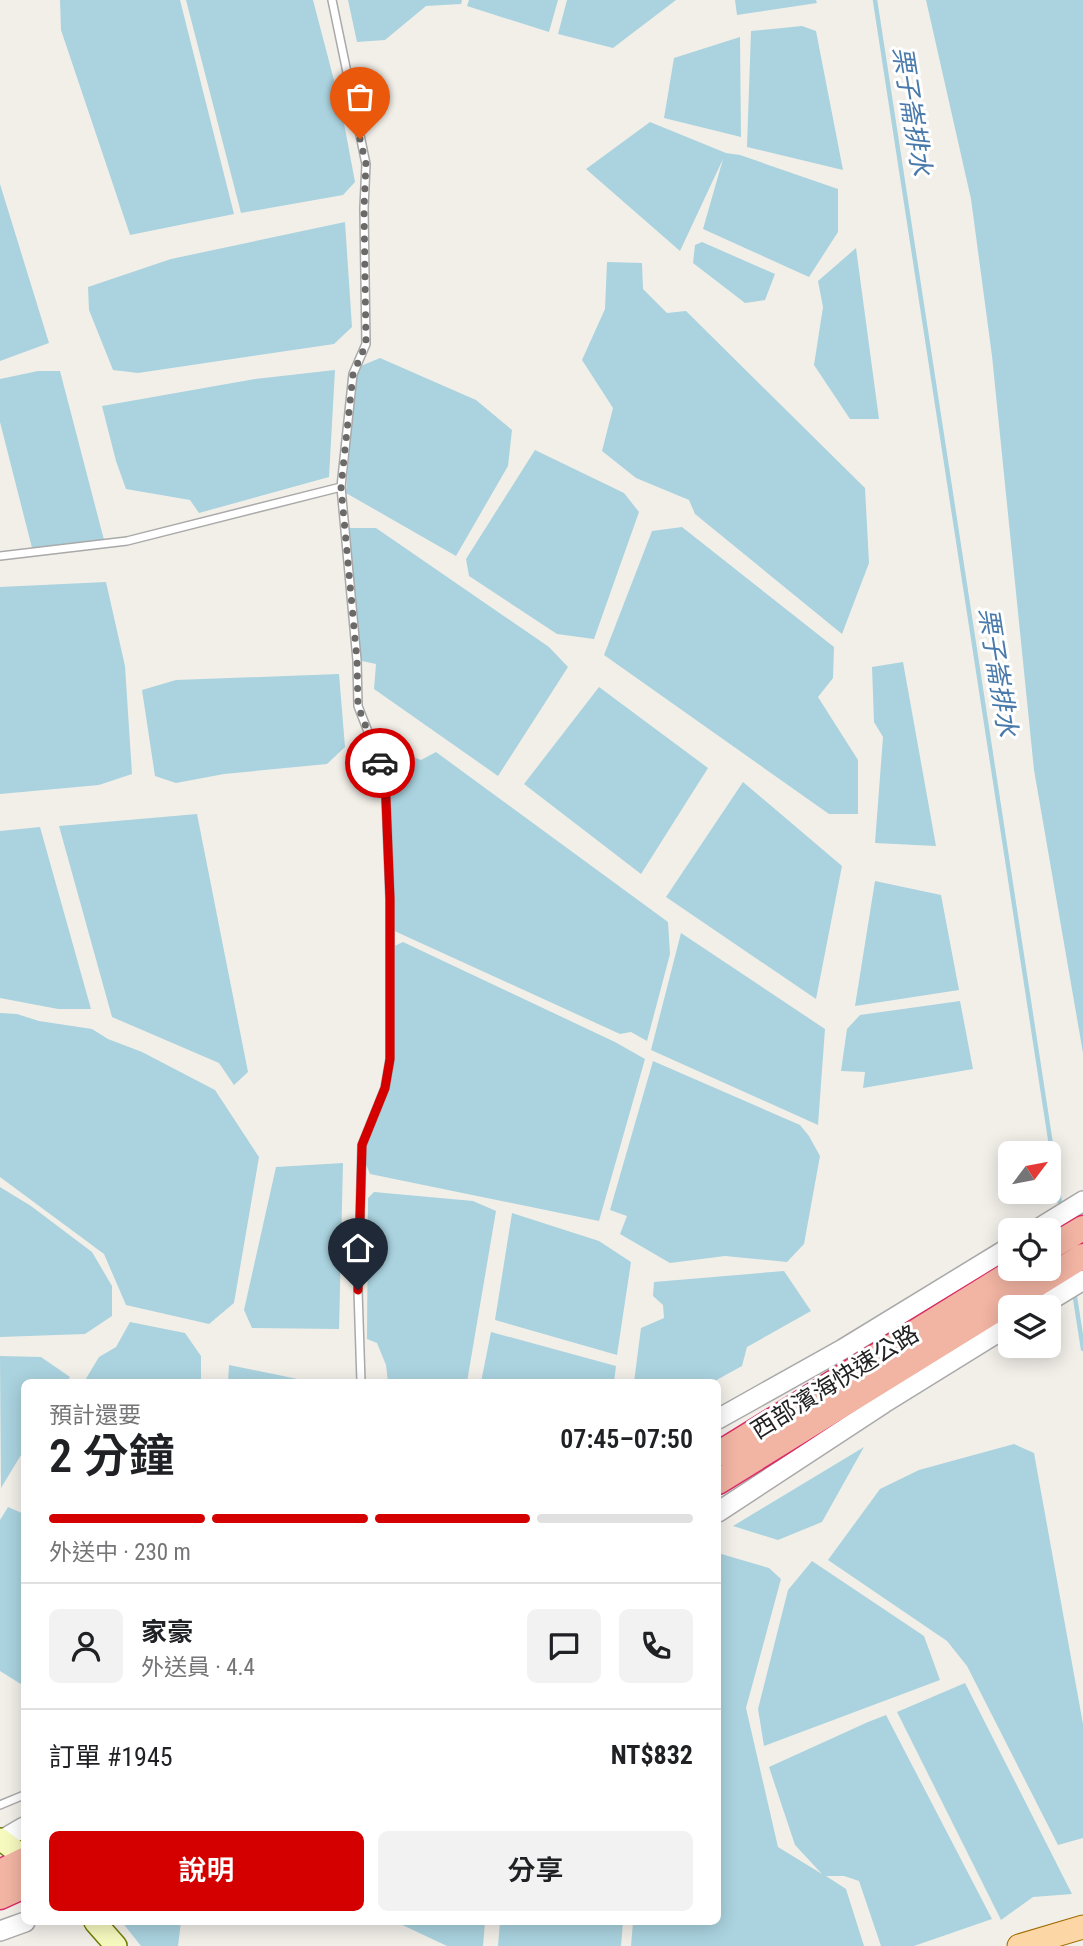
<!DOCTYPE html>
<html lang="zh-TW">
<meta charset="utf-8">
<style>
body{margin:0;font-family:"Roboto Condensed","Noto Sans TC",sans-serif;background:#f2f2f2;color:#202124;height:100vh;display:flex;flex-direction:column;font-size:26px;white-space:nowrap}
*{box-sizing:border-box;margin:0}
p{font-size:23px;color:#757577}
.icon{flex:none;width:38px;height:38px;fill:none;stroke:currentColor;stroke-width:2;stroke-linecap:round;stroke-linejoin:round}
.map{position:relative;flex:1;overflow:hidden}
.drawer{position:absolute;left:21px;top:1379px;width:700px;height:546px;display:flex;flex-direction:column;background:#fff;border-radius:10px;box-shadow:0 4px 18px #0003}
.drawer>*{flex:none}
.needle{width:46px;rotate:58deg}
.tools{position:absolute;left:998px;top:1141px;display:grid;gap:14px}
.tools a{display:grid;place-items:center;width:63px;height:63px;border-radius:10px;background:#fff;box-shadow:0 4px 18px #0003;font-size:35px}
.pin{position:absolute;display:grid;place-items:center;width:60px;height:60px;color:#fff;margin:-72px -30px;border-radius:50% 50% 50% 0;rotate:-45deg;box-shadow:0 0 7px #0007}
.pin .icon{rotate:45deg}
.courier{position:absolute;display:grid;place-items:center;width:70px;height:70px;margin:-35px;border:5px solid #d40000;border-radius:50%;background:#fff;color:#222;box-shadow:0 2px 9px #0007}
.summary em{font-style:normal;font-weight:600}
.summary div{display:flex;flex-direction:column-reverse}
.summary{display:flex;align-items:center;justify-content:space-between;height:119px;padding:0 28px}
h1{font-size:46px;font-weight:600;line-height:52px}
.bar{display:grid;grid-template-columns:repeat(4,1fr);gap:10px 7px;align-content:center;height:84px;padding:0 28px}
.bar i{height:9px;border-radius:5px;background:#e0e0e0}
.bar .active{background:#d40000}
.bar p{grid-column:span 4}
.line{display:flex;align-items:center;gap:18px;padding:0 28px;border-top:2px solid #e0e0e0}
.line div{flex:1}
.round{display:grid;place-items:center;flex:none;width:74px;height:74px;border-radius:10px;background:#f2f2f2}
.cta{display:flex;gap:14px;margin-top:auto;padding:14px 28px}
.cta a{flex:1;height:80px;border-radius:10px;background:#d40000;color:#fff;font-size:28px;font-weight:600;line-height:80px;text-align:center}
.cta a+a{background:#f2f2f2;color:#202124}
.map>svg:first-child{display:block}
</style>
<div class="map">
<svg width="1083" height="1946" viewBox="0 0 1083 1946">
<rect width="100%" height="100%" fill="#f2efe9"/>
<path fill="#aad3df" d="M60 0H180L234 214 130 235 61 30Z
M186 0H313L341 107 355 182 343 195 241 213Z
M348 0H462L461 4 426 6 385 40 357 42Z
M469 0H558L549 32 467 6Z
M567 0H676L613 48 558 34Z
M735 0H816L817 3 737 15Z
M926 0H1083V1053L1034 770 992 356 971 199Z
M802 26 816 31 843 170 747 147 751 31Z
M740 37 741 137 664 118 674 58Z
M650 122 726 153 740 155 838 189V232L809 277 703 229 723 159 680 251 586 169Z
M0 184 49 343 0 361Z
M345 222 352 327 334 344 138 373 113 370 89 310 88 287 171 259Z
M702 242 775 274 765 300 745 303 693 263 695 245Z
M856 248 879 419H850L814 365 823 307 818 281Z
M607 262 642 263 643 289 667 313 686 311 865 488 869 563 842 634 695 514 689 500 636 478 602 451 613 408 582 360 605 309Z
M380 358 476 400 512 430 508 466 456 556 346 493 356 368Z
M335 370 329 477 199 513 190 500 126 489 116 461 102 406 255 379Z
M38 371H60L104 540 32 548 0 422V379Z
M535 450 624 493 639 512 594 639 557 634 469 576 466 559Z
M682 527 834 647 833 678 818 697 858 760V814H829L604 655 652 531Z
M347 528H376L549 647 568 667 498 776 374 689 376 664 357 660Z
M106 582 125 666 132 774 99 785 0 794V587Z
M903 662 936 846 875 843 883 737 874 722 872 667Z
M339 674 345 747 327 764 224 774 176 783 155 776 142 690 176 680Z
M599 687 708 768 641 874 524 784Z
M436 752 668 922 670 954 647 1041 631 1032 620 1034 390 929 381 765 411 756 421 760Z
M743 782 842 866 816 999 666 897Z
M197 814 248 1072 234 1085 219 1063 112 1017 59 826Z
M40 827 91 1009H58L0 998V831Z
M875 881 941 895 959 990 855 1006Z
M681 933 825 1029 818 1125 651 1050Z
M403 942 615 1042 645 1059 599 1221 370 1174 362 1155 387 1073 390 948Z
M960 1001 973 1069 863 1088 865 1072 841 1071 847 1029 860 1015Z
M0 1013 17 1014 39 1021 92 1029 108 1039 142 1052 215 1090 259 1157 234 1303 209 1324 126 1305 104 1254 0 1177Z
M653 1061 800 1125 809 1136 820 1156 804 1244 787 1262 725 1256 670 1263 620 1234 627 1216 610 1210Z
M343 1163 339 1329 252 1328 244 1310 276 1167Z
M0 1187 31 1206 92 1252 112 1286V1316L85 1334 0 1337Z
M374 1192 473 1201 496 1211 467 1382H388L386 1365 377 1343 367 1339 368 1198Z
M512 1213 599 1241 631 1262 617 1355 495 1320Z
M784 1271 811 1311 747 1347 742 1366 713 1382H634L641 1328 664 1318 663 1305 653 1296 654 1282Z
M130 1322 185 1333 201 1356V1382H84L99 1357 116 1347Z
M491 1332 616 1366 614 1382H481Z
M0 1356 41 1357 70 1377 67 1382H24V1450L1 1488Z
M229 1365 312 1382H228Z
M1014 1444 1034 1453 1083 1724V1838L1058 1845 967 1666 947 1641 828 1560 880 1489 919 1470Z
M864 1447 822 1522 778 1540 733 1526Z
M8 1507 24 1514V1686L0 1671V1520Z
M718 1553 769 1568 781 1579 746 1708 778 1847 822 1874 795 1845 769 1767 868 1722 886 1715 992 1919 914 1946H881L859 1881 844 1876H826L846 1889 864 1946H631L633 1922H718Z
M812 1561 924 1636 940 1680 764 1746 758 1709 788 1590Z
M965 1683 1072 1894 1033 1897 1001 1920 897 1712Z
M122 1922H181L178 1946H141Z
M396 1922H485L483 1946H447Z
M500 1922H623L621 1946H498Z"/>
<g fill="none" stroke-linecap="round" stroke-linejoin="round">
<path stroke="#aad3df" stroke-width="4.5" d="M875 0 1061 1210
M1074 1291 1083 1349"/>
<defs>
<path id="service" d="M332 0 366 164 364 208 366 344 353 374 341 487 357 660 358 706 385 775 390 899V1059L385 1088 362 1145 358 1290 361 1382
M0 556 127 541 341 487
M0 1805 24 1795"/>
<path id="tertiary" d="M1036 1230 1083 1201
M1039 1307 1083 1280
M718 1419 843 1349 1010 1247
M718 1512 884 1403 1010 1325
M0 1841 24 1827
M0 1931 25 1922"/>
<path id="secondary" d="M0 1839 24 1857
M95 1922 116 1946"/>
<path id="primary" d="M1019 1946 1083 1927"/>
<path id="trunk" d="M1048 1249 1083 1228
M718 1454 1017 1269
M718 1482 1083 1256
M0 1872 24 1860
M0 1897 24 1886"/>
</defs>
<use href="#service" stroke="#a9a9a9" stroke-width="10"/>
<use href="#tertiary" stroke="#a9a9a9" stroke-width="22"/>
<use href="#secondary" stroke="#707d05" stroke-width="24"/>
<use href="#primary" stroke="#a06b00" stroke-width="25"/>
<use href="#trunk" stroke="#dc2a67" stroke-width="27"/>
<use href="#service" stroke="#fff" stroke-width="7"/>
<use href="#tertiary" stroke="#fff" stroke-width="19"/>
<use href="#secondary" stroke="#f7fabf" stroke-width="21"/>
<use href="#primary" stroke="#fcd6a4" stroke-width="23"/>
<use href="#trunk" stroke="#f2b4a3" stroke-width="24"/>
</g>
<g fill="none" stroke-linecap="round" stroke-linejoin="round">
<path stroke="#6b6a68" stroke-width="7" stroke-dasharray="0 12.6" d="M360 139 366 164 364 208 366 344 353 374 341 487 357 660 358 706 380 763"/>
<path stroke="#d40000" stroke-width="9" d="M358 1290 362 1145 385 1088 390 1059V899L385 775 380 763"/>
</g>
<g text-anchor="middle" stroke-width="6" stroke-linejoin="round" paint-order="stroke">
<g font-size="24" fill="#222" stroke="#fff">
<text transform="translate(835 1382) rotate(-32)" y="8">西部濱海快速公路</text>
</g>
<g font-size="26" font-style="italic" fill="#4a7aab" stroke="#fff">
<text transform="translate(912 111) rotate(81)" y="9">栗子崙排水</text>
<text transform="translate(998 672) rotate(81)" y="9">栗子崙排水</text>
</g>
</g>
</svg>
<div class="tools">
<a><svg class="needle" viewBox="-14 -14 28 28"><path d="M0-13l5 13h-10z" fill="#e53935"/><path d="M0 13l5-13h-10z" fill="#757577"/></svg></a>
<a><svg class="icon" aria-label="locate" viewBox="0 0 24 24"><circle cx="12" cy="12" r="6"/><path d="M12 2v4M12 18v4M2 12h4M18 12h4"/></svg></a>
<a><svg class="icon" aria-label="layers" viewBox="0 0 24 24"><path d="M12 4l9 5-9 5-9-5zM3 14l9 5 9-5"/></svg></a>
</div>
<div class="pin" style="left:360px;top:139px;background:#ea580c"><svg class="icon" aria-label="bag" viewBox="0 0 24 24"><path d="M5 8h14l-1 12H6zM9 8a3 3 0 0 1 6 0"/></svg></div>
<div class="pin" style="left:358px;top:1290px;background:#1f2937"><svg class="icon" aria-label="home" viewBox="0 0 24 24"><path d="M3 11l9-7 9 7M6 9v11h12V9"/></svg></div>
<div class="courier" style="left:380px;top:763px"><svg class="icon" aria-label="car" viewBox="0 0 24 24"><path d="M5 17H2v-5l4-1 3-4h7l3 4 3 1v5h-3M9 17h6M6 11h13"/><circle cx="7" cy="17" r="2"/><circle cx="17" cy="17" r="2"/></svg></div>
<section class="drawer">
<div class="summary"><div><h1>2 分鐘</h1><p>預計還要</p></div><em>07:45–07:50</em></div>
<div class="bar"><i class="active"></i><i class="active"></i><i class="active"></i><i></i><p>外送中 · 230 m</p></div>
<div class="line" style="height:126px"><a class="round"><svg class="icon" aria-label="person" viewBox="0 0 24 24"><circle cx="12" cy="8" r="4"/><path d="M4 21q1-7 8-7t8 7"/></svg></a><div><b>家豪</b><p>外送員 · 4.4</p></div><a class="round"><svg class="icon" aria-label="chat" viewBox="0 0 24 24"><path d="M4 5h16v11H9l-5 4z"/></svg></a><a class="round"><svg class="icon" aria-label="phone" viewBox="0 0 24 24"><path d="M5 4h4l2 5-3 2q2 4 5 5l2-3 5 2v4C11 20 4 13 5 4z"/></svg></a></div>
<div class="line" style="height:91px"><div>訂單 #1945</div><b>NT$832</b></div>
<div class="cta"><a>說明</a><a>分享</a></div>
</section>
</div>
